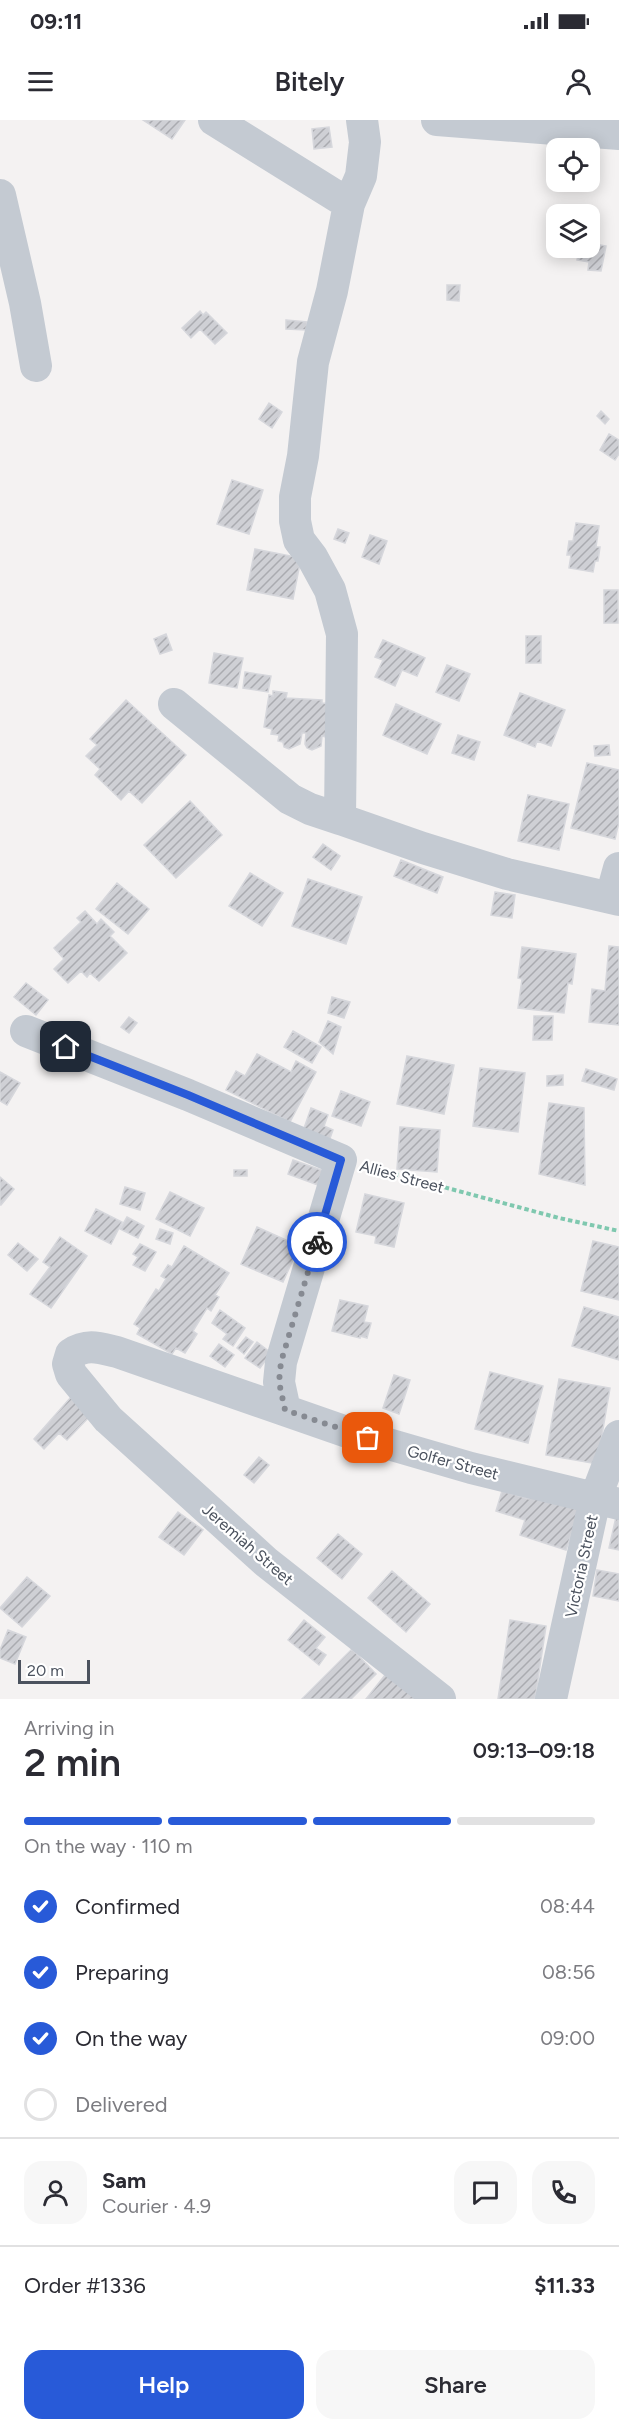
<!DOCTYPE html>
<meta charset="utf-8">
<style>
body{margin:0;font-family:Figtree,sans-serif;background:#f7f7f7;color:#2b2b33;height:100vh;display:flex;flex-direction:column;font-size:22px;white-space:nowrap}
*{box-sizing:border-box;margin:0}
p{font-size:20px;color:#7c7c81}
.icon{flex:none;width:33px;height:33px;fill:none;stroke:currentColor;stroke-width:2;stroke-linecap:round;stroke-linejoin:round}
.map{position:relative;height:1579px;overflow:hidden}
.sheet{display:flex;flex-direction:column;background:#fff;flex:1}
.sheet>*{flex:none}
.controls{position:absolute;left:546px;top:18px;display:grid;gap:12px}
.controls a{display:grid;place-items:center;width:54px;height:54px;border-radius:12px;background:#fff;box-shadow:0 3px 15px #0003;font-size:30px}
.scale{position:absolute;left:18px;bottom:15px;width:72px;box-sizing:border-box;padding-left:6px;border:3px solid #4b525e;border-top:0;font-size:16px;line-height:21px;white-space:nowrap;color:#4b525e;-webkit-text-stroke:4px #fff;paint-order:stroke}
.pin{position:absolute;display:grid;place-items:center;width:51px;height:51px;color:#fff;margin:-26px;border-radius:12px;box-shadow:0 3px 9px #0006}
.courier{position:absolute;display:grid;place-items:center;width:60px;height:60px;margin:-30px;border:4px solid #285ad8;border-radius:50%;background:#fff;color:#222;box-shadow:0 2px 8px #0007}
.head em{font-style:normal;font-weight:600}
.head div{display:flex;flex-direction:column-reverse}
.head{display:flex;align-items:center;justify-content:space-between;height:102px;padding:0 24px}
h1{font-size:39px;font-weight:600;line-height:45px}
.bar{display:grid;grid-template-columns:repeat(4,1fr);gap:9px 6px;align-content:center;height:72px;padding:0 24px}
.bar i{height:8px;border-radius:4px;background:#e1e1e2}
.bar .active{background:#285ad8}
.bar p{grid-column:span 4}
.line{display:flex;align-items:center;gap:15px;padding:0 24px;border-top:2px solid #e1e1e2}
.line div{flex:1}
.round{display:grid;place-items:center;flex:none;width:63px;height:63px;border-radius:18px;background:#f7f7f7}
ol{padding:0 24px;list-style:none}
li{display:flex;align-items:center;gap:18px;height:66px}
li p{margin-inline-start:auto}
li .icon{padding:6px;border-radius:50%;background:#285ad8;color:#fff;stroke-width:4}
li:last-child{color:#7c7c81}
li i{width:33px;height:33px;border:3px solid #e1e1e2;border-radius:50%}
.button{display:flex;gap:12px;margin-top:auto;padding:12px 24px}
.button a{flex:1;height:69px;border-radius:18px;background:#285ad8;color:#fff;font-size:24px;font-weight:600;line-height:69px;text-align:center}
.button a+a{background:#f7f7f7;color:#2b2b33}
.status{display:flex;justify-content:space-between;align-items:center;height:42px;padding:0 30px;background:#fff;direction:ltr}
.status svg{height:16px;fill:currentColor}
header{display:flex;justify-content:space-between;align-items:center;height:78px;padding:0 24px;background:#fff;font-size:27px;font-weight:600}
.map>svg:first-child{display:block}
</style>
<div class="status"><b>09:11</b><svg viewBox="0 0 49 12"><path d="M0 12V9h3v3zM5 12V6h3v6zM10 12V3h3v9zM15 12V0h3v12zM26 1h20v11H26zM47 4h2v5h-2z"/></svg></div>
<header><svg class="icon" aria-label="menu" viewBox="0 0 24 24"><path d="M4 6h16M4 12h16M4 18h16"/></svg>Bitely<svg class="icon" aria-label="person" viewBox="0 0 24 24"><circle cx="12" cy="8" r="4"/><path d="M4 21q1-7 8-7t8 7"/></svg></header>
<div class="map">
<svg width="619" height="1579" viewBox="0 0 619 1579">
<defs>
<pattern id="building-hatch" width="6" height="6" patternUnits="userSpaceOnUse" patternTransform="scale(1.5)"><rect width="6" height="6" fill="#cfd0d5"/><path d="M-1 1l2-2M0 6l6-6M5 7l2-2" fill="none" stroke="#aaabb0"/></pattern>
</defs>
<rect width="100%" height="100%" fill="#f4f2f2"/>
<path fill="url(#building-hatch)" stroke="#d6d7dc" stroke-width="1.5" d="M143 0H185L172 19Z
M329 7 332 27 314 29 312 9Z
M590 123 606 126 601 151 588 150 589 142 577 140 580 128H590Z
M447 165H460L459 181 447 180Z
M200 191 203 195 206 192 227 213 215 224 200 209 191 218 182 208Z
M286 200 307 202 306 210 286 209Z
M269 283 282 292 272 308 259 299Z
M601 291 609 299 605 304 597 296Z
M609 314 619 320V334L615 340 600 330Z
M232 360 263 370 249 414 217 404Z
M576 403 599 406 596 427H600L598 441H595L593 452 569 448 571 435H567L569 421H573Z
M338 409 349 413 345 423 334 419Z
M370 415 387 421 379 444 362 437Z
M255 429 301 438 293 479 247 470Z
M604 470H618V503H604Z
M166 514 172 530 160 534 154 519Z
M526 516H541V543H526Z
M383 520 425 538 417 556 402 550 395 566 375 557 383 540 375 537Z
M214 533 243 538 237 568 209 563Z
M447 545 470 554 459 581 436 572Z
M245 552 271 556 268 572 243 568Z
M273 571 287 573 286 578 322 580V583L331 584 326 617 322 616 321 626 312 630 307 628 305 624 306 613H302L300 624 289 629 284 627 283 622 278 621 279 615 271 614 272 609 264 607 269 575 273 576Z
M520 573 565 590 551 626 537 621 535 627 504 615Z
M126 580 186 635 142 683 129 671 121 680 95 655 100 649 86 636 97 625 90 619Z
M396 584 441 604 427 634 383 615Z
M458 615 480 622 474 640 452 633Z
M609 625 610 635 595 636 594 626Z
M587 643 619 650V702L615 719 571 708Z
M528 675 569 684 559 730 518 721Z
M190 681 222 715 176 758 144 725Z
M323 724 340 736 331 750 313 737Z
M401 740 443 757 437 773 394 756Z
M250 753 283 773 262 806 229 786Z
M308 759 362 777 346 824 292 806Z
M117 763 149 789 128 814 96 789Z
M495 772 515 775 512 798 491 795Z
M85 791 97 804 101 799 114 812 110 816 127 833 99 861 90 853 87 857 81 851 68 863 54 849 64 839 54 828 81 802 77 798Z
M609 826 619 827V905L589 902 592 869 605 871Z
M522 827 576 834 572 864 568 863 564 893 518 888 522 859 518 858Z
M26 863 48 880 36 895 14 877Z
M332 877 350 882 344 898 328 893Z
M534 896H553L552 920H533Z
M129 897 137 903 129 913 121 907Z
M328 901 341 907 333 934 319 922Z
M293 911 321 927 312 943 284 927Z
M257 934 291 952 296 941 316 952 290 1002 226 970 236 951 245 956Z
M407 936 454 945 444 994 397 984Z
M480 948 525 953 518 1012 473 1006Z
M586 949 617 959 614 970 582 961Z
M0 952 20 963 7 985 0 981Z
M563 955V965L547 966V956Z
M341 971 370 982 361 1006 332 996Z
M549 983 584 988 585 1065 539 1054Z
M311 988 328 995 324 1006 333 1010 328 1024 302 1014Z
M400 1007 440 1010 437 1052 397 1049Z
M293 1040 324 1051 318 1065 288 1054Z
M234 1050H247V1056H234Z
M0 1057 14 1069 1 1085H0Z
M125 1067 145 1073 140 1090 120 1084Z
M170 1072 204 1088 190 1116 156 1099Z
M365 1074 404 1083 394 1127 375 1123 376 1116 356 1112Z
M96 1089 122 1102 111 1124 85 1111Z
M127 1097 144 1106 138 1118 120 1109Z
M257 1107 299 1126 283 1162 241 1144Z
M160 1109 173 1113 170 1124 156 1119Z
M60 1117 87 1136 51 1188 30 1174 50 1147 43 1142Z
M593 1121 619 1127V1180L581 1171Z
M18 1123 38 1139 27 1151 8 1135Z
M140 1124 156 1132 145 1151 133 1145 138 1137 133 1134Z
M184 1126 229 1153 215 1175 219 1177 211 1191 207 1188 193 1211 197 1214 185 1233 176 1228 172 1234 137 1214 140 1208 134 1204 156 1169 159 1171 166 1159 161 1156 168 1145 172 1147Z
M340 1180 368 1186 364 1202 371 1203 367 1218 360 1216V1218L332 1211Z
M584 1187 619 1197V1240L572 1226Z
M220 1190 245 1208 233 1226 223 1219 227 1214 212 1203Z
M246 1217 253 1222 244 1234 237 1228Z
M257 1222 271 1233 260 1248 245 1238Z
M219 1224 234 1235 225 1247 210 1236Z
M490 1252 543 1266 528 1323 475 1309Z
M394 1255 410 1260 399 1294 383 1288Z
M559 1259 610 1268 597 1344 546 1335Z
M71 1277 91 1295 67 1320 59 1313 44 1329 34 1319Z
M259 1337 269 1345 254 1363 244 1355Z
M502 1371 529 1379 531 1373 580 1389 566 1430 520 1415 525 1400 496 1391Z
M178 1392 203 1410 184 1435 159 1417Z
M616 1397 619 1398V1430L609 1428Z
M338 1414 362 1434 342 1459 317 1438Z
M597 1450 619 1454V1481L593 1476Z
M392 1451 430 1484 406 1512 368 1478Z
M27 1457 50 1476 22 1507 0 1488Z
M304 1500 325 1517 316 1528 326 1535 319 1545 288 1520Z
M510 1500 546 1506 535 1579H498Z
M8 1510 26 1517 15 1544 0 1538V1530Z
M352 1529 376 1554 351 1579H302Z
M389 1550 426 1579H366Z"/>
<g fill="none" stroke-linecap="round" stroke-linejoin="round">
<path stroke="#7fc8af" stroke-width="4" stroke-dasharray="4.5 3" stroke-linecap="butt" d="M365 1046 559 1098 619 1111"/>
<path stroke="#c4cad2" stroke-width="32" d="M214 0 349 84
M362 0 365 22 361 56 349 84 332 171 313 242 303 336 295 377V401L299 420 312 437 330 470 342 514 340 699 423 728 507 754 619 780
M437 0 619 14
M0 75 25 183 36 246
M174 584 290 679 310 689 340 699
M611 777 619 748
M26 911 188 975 341 1040 281 1242 279 1262 285 1290
M440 1579 266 1442 108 1299 71 1254 68 1244 71 1234C87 1223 100 1228 117 1232L347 1312 471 1348 619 1384
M551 1579 595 1379 619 1316"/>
</g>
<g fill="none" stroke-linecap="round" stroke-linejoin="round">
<path stroke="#868a92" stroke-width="6" stroke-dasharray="0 10.8" d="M317 1122 281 1242 279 1262 285 1290 368 1318"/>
<path stroke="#285ad8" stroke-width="8" d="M66 927 188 975 341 1040 317 1122"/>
</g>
<g text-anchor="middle" stroke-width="4.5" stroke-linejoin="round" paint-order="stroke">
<g font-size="16" fill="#4b525e" stroke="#fff">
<text transform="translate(402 1056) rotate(15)" y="6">Allies Street</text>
<text transform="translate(453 1342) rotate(15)" y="6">Golfer Street</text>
<text transform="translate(248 1424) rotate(41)" y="6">Jeremiah Street</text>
<text transform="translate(581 1446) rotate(-78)" y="6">Victoria Street</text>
</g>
</g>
</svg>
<div class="controls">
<a><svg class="icon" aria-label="locate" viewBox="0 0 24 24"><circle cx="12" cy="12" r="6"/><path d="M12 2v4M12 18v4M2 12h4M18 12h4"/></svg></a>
<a><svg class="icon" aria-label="layers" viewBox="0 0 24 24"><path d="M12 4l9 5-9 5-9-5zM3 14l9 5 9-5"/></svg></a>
</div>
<div class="scale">20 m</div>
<div class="pin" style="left:368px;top:1318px;background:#ea580c"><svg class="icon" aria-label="bag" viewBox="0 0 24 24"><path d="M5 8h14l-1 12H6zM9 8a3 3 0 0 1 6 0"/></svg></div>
<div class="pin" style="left:66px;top:927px;background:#1f2937"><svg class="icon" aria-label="home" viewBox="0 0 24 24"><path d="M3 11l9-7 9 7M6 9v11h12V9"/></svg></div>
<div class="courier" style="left:317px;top:1122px"><svg class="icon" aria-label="bike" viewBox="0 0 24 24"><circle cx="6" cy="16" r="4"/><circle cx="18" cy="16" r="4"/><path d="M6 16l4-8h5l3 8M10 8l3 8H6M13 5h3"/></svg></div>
</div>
<section class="sheet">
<div class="head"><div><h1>2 min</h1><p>Arriving in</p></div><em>09:13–09:18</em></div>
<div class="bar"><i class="active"></i><i class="active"></i><i class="active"></i><i></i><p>On the way · 110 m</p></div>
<ol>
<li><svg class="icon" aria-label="check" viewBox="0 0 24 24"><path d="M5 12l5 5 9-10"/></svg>Confirmed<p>08:44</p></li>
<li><svg class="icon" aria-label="check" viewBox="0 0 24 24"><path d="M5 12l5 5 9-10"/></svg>Preparing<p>08:56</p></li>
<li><svg class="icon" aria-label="check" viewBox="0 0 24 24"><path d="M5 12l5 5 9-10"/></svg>On the way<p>09:00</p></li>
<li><i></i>Delivered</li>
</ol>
<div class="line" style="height:108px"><a class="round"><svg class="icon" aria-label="person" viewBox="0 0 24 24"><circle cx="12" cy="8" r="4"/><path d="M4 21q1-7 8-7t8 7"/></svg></a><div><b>Sam</b><p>Courier · 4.9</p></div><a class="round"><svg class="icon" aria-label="chat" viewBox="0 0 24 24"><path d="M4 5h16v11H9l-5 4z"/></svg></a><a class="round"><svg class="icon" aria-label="phone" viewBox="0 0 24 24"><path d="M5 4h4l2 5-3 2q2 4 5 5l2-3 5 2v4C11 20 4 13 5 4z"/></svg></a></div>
<div class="line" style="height:78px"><div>Order #1336</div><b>$11.33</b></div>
<div class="button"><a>Help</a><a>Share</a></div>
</section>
